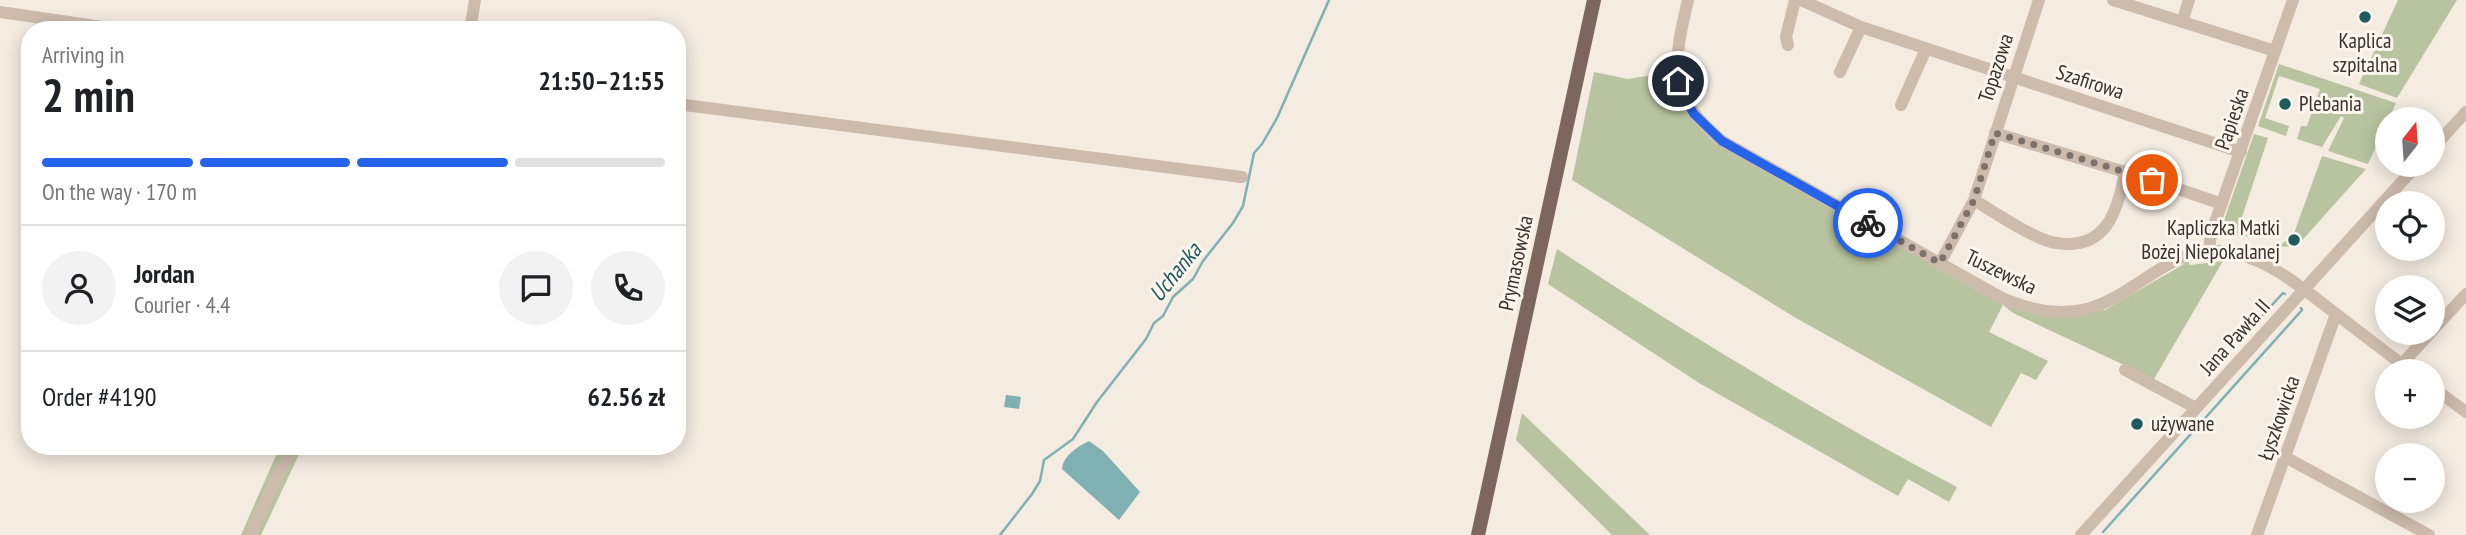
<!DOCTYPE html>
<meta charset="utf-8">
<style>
body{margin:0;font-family:"PT Sans Narrow",sans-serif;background:#f2f2f2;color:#202124;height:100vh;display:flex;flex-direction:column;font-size:26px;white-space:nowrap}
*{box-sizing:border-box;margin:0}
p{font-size:23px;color:#757577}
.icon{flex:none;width:38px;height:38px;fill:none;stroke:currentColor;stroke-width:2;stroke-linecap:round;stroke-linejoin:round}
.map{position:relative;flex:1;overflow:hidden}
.drawer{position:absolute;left:21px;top:21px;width:665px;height:434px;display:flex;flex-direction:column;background:#fff;border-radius:28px;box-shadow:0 4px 18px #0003}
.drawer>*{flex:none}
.needle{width:46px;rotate:17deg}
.fabs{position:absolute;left:2375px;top:107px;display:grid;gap:14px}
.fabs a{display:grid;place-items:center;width:70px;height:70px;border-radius:50%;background:#fff;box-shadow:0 4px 18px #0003;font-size:35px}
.pin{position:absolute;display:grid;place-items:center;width:60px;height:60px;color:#fff;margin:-30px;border:4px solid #fff;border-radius:50%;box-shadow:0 2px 7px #0007}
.courier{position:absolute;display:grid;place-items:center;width:70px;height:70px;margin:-35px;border:5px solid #2563eb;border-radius:50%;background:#fff;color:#222;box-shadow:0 2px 9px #0007}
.summary em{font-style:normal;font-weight:600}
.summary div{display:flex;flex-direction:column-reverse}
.summary{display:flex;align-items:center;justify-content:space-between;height:119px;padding:0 21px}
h1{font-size:46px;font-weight:600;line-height:52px}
.bar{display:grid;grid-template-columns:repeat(4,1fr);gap:10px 7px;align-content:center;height:84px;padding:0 21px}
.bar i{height:9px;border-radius:5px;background:#e0e0e0}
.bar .current{background:#2563eb}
.bar p{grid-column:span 4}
.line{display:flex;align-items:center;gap:18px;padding:0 21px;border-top:2px solid #e0e0e0}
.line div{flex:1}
.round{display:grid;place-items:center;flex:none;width:74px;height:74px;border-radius:37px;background:#f2f2f2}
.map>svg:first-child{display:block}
</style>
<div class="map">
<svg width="2466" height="535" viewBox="0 0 2466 535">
<rect width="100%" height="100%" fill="#f4ebe1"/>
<path fill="#b8c4a0" d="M2398 0H2457L2397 98 2359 84Z
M2279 64 2396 103 2368 164 2328 151 2344 118 2341 116 2322 147 2297 139 2301 126H2307L2320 89 2279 76 2265 118 2289 126 2286 136 2258 126Z
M1594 72 1628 79 1670 72C1677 102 1692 123 1715 143L2003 305 2105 310 2184 264 2187 259 2190 265 2223 261 2154 379 2013 313 2003 305 1989 332 2048 361 2036 380 2021 373 1991 427 1796 318 1572 180Z
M2254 134 2268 138 2242 217 2249 237 2224 234 2221 229Z
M2322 156 2366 169 2297 246 2277 247 2293 236Z
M1557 249C1687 334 1820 415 1957 487L1949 502 1908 479 1898 496 1699 383 1548 284Z
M1522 413 1650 535H1612L1516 440Z
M280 446H303L261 535H241Z"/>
<path fill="#7fb0b2" d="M1006 395 1021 397 1019 409 1004 407Z
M1089 441 1103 451 1140 492 1119 520 1062 469C1063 456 1077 447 1089 441Z"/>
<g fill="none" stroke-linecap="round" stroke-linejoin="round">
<path stroke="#7fb0b2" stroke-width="2.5" d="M2259 319 2283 293 2285 294
M2103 532 2302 310 2301 308
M1000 535 1032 494 1040 481 1044 460 1073 439 1097 402 1146 339 1154 323 1163 316 1173 297 1193 279 1203 261 1233 223 1243 206 1254 153 1262 144 1277 118 1329 0"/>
<path stroke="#cdbbac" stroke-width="12" d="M1688 0C1673 65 1666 95 1722 141L2002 298C2031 310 2059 317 2090 308 2142 293 2175 238 2235 253 2273 263 2301 287 2331 310 2357 330 2384 351 2411 371
M1801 0 1861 27 2241 152
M2113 0 2275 51
M0 12 123 30
M2182 22 2189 0
M470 30 475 0
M1788 45 1786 37 1795 0
M1840 72 1861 27
M677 104 1242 177
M1901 105 1926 49
M1995 133 2152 180 2222 204
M2432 149 2466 112
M1974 200C1994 212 2035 240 2056 243 2106 251 2118 211 2125 172
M2209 250 2211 234 2293 0
M1940 263 1974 200 2039 0
M2432 331 2466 294
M2402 364 2431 332
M2125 370 2196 408
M2432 387 2466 412
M2285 457 2429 535
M250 535 292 446
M2081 535 2418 164
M2257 535 2336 314"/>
<path stroke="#7d675c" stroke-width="14" d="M1478 535 1594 0"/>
</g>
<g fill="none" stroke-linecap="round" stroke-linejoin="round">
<path stroke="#7c716b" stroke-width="7" stroke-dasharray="0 12.6" d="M1868 223 1940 263 1974 200 1995 133 2152 180"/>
<path stroke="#2563eb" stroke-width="9" d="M1678 81 1685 99 1694 114 1722 141 1868 223"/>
</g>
<g fill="#1f5a5e" stroke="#fbf5ee" stroke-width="2.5">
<circle cx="2365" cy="17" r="7"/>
<circle cx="2285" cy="104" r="7"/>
<circle cx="2294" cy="240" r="7"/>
<circle cx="2137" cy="424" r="7"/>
</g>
<g text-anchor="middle" stroke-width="6" stroke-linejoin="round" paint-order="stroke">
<g font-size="21" fill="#3b302b" stroke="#fbf5ee" text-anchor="start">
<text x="2365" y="48" text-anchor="middle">Kaplica<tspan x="2365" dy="24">szpitalna</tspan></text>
<text x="2299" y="111">Plebania</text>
<text x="2280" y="235" text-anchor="end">Kapliczka Matki<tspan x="2280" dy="24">Bożej Niepokalanej</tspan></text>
<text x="2151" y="431">używane</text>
</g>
<g font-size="21" fill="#3b302b" stroke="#fbf5ee">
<text transform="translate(1996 68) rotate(-72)" y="7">Topazowa</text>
<text transform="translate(2090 82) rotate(18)" y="7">Szafirowa</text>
<text transform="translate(2232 119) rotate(-71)" y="7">Papieska</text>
<text transform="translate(1516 263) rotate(-78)" y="7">Prymasowska</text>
<text transform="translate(2001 272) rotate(26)" y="7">Tuszewska</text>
<text transform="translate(2235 337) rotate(-48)" y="7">Jana Pawła II</text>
<text transform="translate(2279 418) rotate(-71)" y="7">Łyszkowicka</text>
</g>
<g font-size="23" font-style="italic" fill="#1f5a5e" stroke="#fbf5ee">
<text transform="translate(1175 272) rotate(-51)" y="8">Uchanka</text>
</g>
</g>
</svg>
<div class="fabs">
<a><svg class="needle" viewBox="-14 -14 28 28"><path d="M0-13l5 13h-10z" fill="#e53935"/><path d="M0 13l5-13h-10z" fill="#757577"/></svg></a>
<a><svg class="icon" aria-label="locate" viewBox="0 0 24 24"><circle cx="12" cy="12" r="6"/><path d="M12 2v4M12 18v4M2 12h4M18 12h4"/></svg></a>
<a><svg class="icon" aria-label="layers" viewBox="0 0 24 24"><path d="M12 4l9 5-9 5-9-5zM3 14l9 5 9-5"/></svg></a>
<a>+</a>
<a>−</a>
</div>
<div class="pin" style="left:2152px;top:180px;background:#ea580c"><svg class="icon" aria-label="bag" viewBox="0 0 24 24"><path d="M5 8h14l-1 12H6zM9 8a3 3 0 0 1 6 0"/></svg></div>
<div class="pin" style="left:1678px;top:81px;background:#1f2937"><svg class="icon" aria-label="home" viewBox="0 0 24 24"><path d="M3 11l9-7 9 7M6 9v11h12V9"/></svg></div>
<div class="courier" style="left:1868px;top:223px"><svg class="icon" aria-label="bike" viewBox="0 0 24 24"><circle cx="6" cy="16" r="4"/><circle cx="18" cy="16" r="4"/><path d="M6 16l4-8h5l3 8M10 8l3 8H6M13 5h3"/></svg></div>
<section class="drawer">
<div class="summary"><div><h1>2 min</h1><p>Arriving in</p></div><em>21:50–21:55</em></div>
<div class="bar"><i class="current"></i><i class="current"></i><i class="current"></i><i></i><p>On the way · 170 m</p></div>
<div class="line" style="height:126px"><a class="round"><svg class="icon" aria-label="person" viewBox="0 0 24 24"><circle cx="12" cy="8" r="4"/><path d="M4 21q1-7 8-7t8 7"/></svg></a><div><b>Jordan</b><p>Courier · 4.4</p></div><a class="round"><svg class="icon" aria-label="chat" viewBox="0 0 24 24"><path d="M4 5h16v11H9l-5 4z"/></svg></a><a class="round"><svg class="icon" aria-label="phone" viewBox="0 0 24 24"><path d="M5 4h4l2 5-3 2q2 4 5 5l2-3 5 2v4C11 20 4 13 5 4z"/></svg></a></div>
<div class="line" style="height:91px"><div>Order #4190</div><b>62.56 zł</b></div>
</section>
</div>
